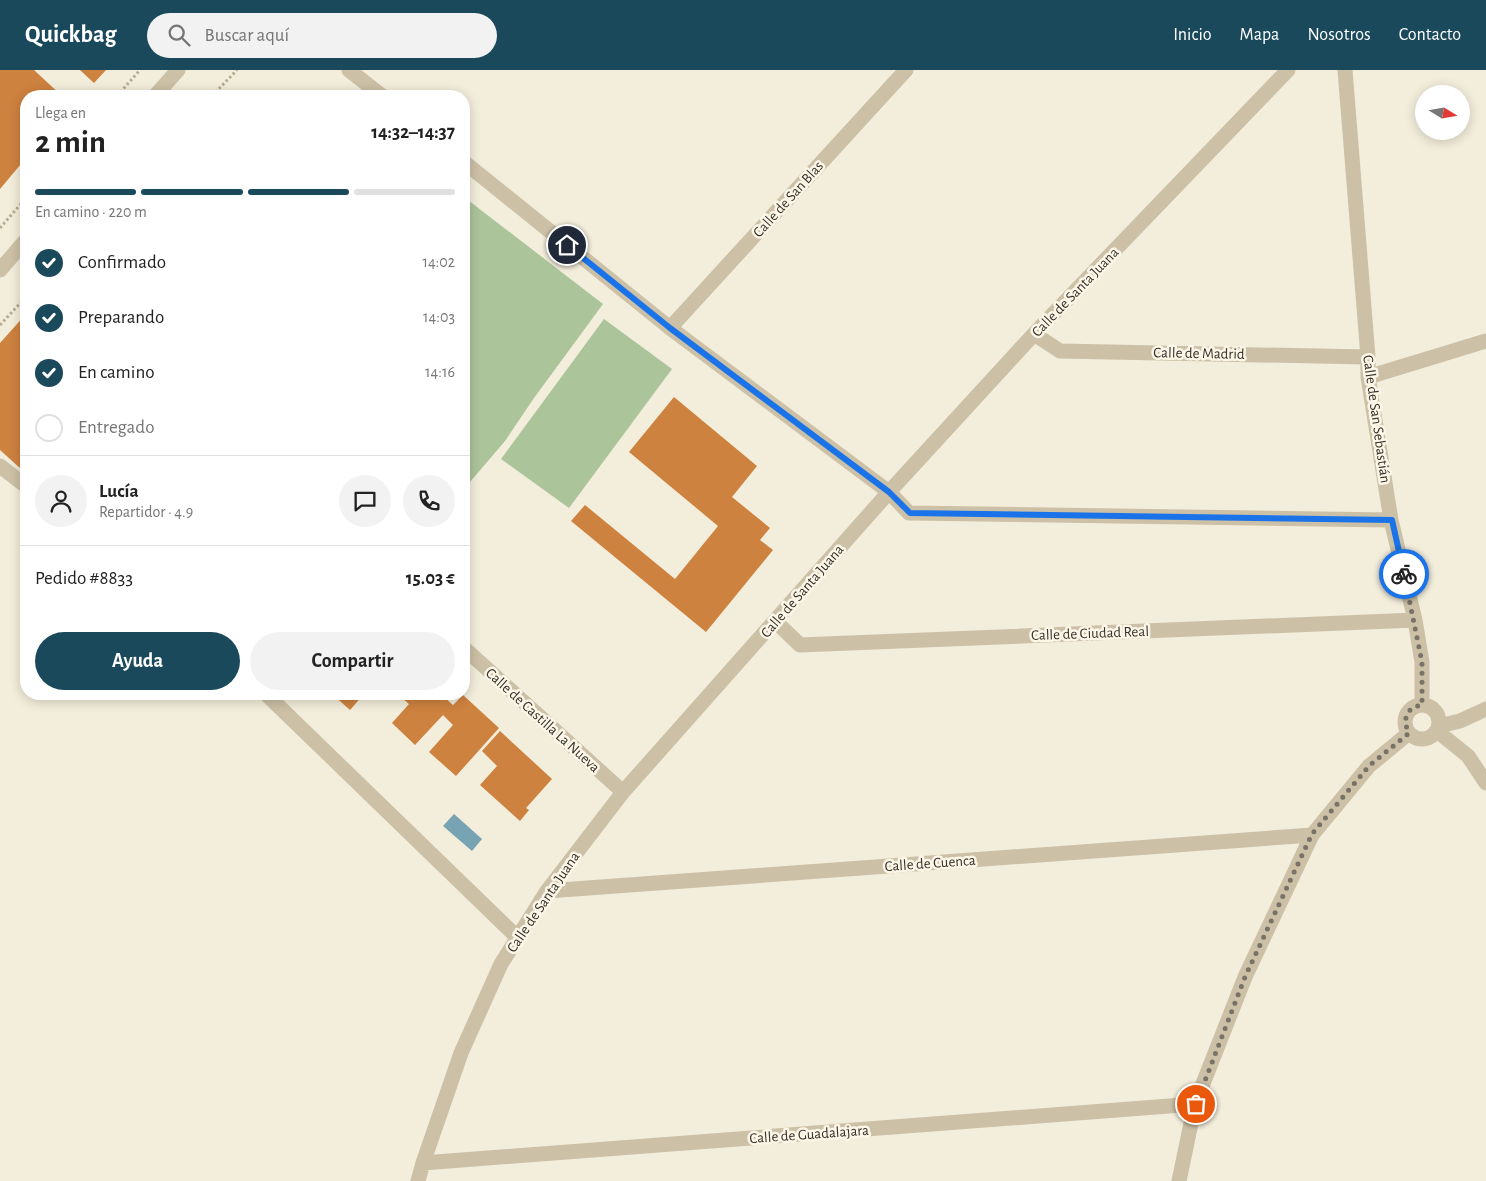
<!DOCTYPE html>
<html lang="es">
<meta charset="utf-8">
<style>
body{margin:0;font-family:"Alegreya Sans",sans-serif;background:#f2f2f2;color:#222;height:100vh;display:flex;flex-direction:column;font-size:19px;white-space:nowrap}
*{box-sizing:border-box;margin:0}
p{font-size:16px;color:#767676}
.icon{flex:none;width:28px;height:28px;fill:none;stroke:currentColor;stroke-width:2;stroke-linecap:round;stroke-linejoin:round}
.map{position:relative;flex:1;overflow:hidden}
.sheet{position:absolute;left:20px;top:20px;width:450px;height:610px;display:flex;flex-direction:column;background:#fff;border-radius:20px;box-shadow:0 2px 12px #0003}
.sheet>*{flex:none}
.needle{width:32px;rotate:101deg}
.tools{position:absolute;left:1415px;top:15px;display:grid;gap:10px}
.tools a{display:grid;place-items:center;width:55px;height:55px;border-radius:50%;background:#fff;box-shadow:0 2px 12px #0003;font-size:25px}
.pin{position:absolute;display:grid;place-items:center;width:42px;height:42px;color:#fff;margin:-21px;border:2px solid #fff;border-radius:50%;box-shadow:0 1px 5px #0007}
.courier{position:absolute;display:grid;place-items:center;width:50px;height:50px;margin:-25px;border:4px solid #1a73e8;border-radius:50%;background:#fff;color:#222;box-shadow:0 1px 6px #0007}
.overview em{font-style:normal;font-weight:700}
.overview div{display:flex;flex-direction:column-reverse}
.overview{display:flex;align-items:center;justify-content:space-between;height:85px;padding:0 15px}
h1{font-size:32px;font-weight:700;line-height:38px}
.bar{display:grid;grid-template-columns:repeat(4,1fr);gap:8px 5px;align-content:center;height:60px;padding:0 15px}
.bar i{height:6px;border-radius:4px;background:#e0e0e0}
.bar .active{background:#1a495c}
.bar p{grid-column:span 4}
.line{display:flex;align-items:center;gap:12px;padding:0 15px;border-top:1px solid #e0e0e0}
.line div{flex:1}
.round{display:grid;place-items:center;flex:none;width:52px;height:52px;border-radius:26px;background:#f2f2f2}
ol{padding:0 15px;list-style:none}
li{display:flex;align-items:center;gap:15px;height:55px}
li p{margin-inline-start:auto}
li .icon{padding:5px;border-radius:50%;background:#1a495c;color:#fff;stroke-width:4}
li:last-child{color:#767676}
li i{width:28px;height:28px;border:2px solid #e0e0e0;border-radius:50%}
.action{display:flex;gap:10px;margin-top:auto;padding:10px 15px}
.action a{flex:1;height:58px;border-radius:30px;background:#1a495c;color:#fff;font-size:20px;font-weight:700;line-height:58px;text-align:center}
.action a+a{background:#f2f2f2;color:#222}
header{display:flex;align-items:center;gap:30px;box-sizing:border-box;height:70px;padding:0 25px;background:#1a495c;color:#fff}
header strong{font-size:24px}
nav{display:flex;gap:28px;margin-inline-start:auto;font-size:18px}
.search{width:350px;height:45px;background:#f2f2f2;display:flex;align-items:center;gap:12px;box-sizing:border-box;padding:0 18px;border-radius:28px;color:#767676;font-size:19px}
.map>svg:first-child{display:block}
</style>
<header>
<strong>Quickbag</strong>
<div class="search"><svg class="icon" aria-label="search" viewBox="0 0 24 24"><circle cx="10" cy="10" r="6"/><path d="M15 15l6 6"/></svg>Buscar aquí</div>
<nav><a>Inicio</a><a>Mapa</a><a>Nosotros</a><a>Contacto</a></nav>
</header>
<div class="map">
<svg width="1486" height="1111" viewBox="0 0 1486 1111">
<rect width="100%" height="100%" fill="#f3eddb"/>
<path fill="#acc49a" d="M464 127 603 234 534 328 505 371 464 419Z
M604 249 672 299 569 438 501 389Z"/>
<path fill="#78a3b2" d="M454 744 482 769 472 781 443 756Z"/>
<path fill="#ce823f" d="M0 0H34L62 26H26V88L0 119Z
M80 0H106L94 13Z
M26 244V394L21 399 0 380V273Z
M674 327 757 396 732 427 770 458 760 470 773 480 706 562 571 451 585 435 675 509 718 456 629 382Z
M332 624H364L350 640Z
M397 624H444L443 626 453 635 463 625 499 658 456 706 429 682 453 655 443 645 415 675 392 653 409 634Z
M500 661 552 709 526 738 529 740 520 751 480 715 497 696 482 681Z"/>
<g fill="none" stroke-linecap="round" stroke-linejoin="round">
<path stroke="#b8ab90" stroke-width="3" stroke-dasharray="2.5 2.5" stroke-linecap="butt" d="M117 26 140 0
M212 26 237 0
M0 158 26 128
M0 255 26 227"/>
<path stroke="#ccc0a6" stroke-width="15" d="M349 0 382 26
M1345 0 1368 287V307L1391 450 1415 550 1422 592V635
M155 26 178 0
M464 92 670 258 889 422 909 443 1391 450
M0 200 26 170
M670 258 906 0
M1034 264 1060 281 1368 287
M1368 307 1486 271
M0 396 26 416
M775 551 800 575 1415 550
M464 578 623 722
M266 624 518 868
M1405 652a17 17 0 1 1 34 0a17 17 0 1 1-34 0Z
M1439 656 1460 651 1486 639
M1437 661 1468 686 1486 713
M547 821 1312 765
M423 1093 1195 1034
M418 1111 423 1093 461 983 501 894 547 821 623 722 889 422 1034 264 1288 0
M1179 1111 1195 1034 1245 907 1312 765 1369 696 1409 663"/>
</g>
<g fill="none" stroke-linecap="round" stroke-linejoin="round">
<path stroke="#797266" stroke-width="5" stroke-dasharray="0 9" d="M1196 1034 1245 907 1312 764 1369 696 1409 663C1402 650 1406 637 1422 635V592L1404 504"/>
<path stroke="#1a73e8" stroke-width="6" d="M567 175 670 258 889 422 910 443 1392 450 1404 504"/>
</g>
<g text-anchor="middle" stroke-width="5" stroke-linejoin="round" paint-order="stroke">
<g font-size="15" fill="#383027" stroke="#fbf6e8">
<text transform="translate(788 129) rotate(-48)" y="5">Calle de San Blas</text>
<text transform="translate(1075 222) rotate(-46)" y="5">Calle de Santa Juana</text>
<text transform="translate(1199 283) rotate(1)" y="5">Calle de Madrid</text>
<text transform="translate(1377 349) rotate(82)" y="5">Calle de San Sebastián</text>
<text transform="translate(802 521) rotate(-49)" y="5">Calle de Santa Juana</text>
<text transform="translate(1090 563) rotate(-2)" y="5">Calle de Ciudad Real</text>
<text transform="translate(543 650) rotate(42)" y="5">Calle de Castilla La Nueva</text>
<text transform="translate(930 793) rotate(-4)" y="5">Calle de Cuenca</text>
<text transform="translate(543 832) rotate(-56)" y="5">Calle de Santa Juana</text>
<text transform="translate(809 1064) rotate(-4)" y="5">Calle de Guadalajara</text>
</g>
</g>
</svg>
<div class="tools">
<a><svg class="needle" viewBox="-14 -14 28 28"><path d="M0-13l5 13h-10z" fill="#e53935"/><path d="M0 13l5-13h-10z" fill="#767676"/></svg></a>
</div>
<div class="pin" style="left:1196px;top:1034px;background:#ea580c"><svg class="icon" aria-label="bag" viewBox="0 0 24 24"><path d="M5 8h14l-1 12H6zM9 8a3 3 0 0 1 6 0"/></svg></div>
<div class="pin" style="left:567px;top:175px;background:#1f2937"><svg class="icon" aria-label="home" viewBox="0 0 24 24"><path d="M3 11l9-7 9 7M6 9v11h12V9"/></svg></div>
<div class="courier" style="left:1404px;top:504px"><svg class="icon" aria-label="bike" viewBox="0 0 24 24"><circle cx="6" cy="16" r="4"/><circle cx="18" cy="16" r="4"/><path d="M6 16l4-8h5l3 8M10 8l3 8H6M13 5h3"/></svg></div>
<section class="sheet">
<div class="overview"><div><h1>2 min</h1><p>Llega en</p></div><em>14:32–14:37</em></div>
<div class="bar"><i class="active"></i><i class="active"></i><i class="active"></i><i></i><p>En camino · 220 m</p></div>
<ol>
<li><svg class="icon" aria-label="check" viewBox="0 0 24 24"><path d="M5 12l5 5 9-10"/></svg>Confirmado<p>14:02</p></li>
<li><svg class="icon" aria-label="check" viewBox="0 0 24 24"><path d="M5 12l5 5 9-10"/></svg>Preparando<p>14:03</p></li>
<li><svg class="icon" aria-label="check" viewBox="0 0 24 24"><path d="M5 12l5 5 9-10"/></svg>En camino<p>14:16</p></li>
<li><i></i>Entregado</li>
</ol>
<div class="line" style="height:90px"><a class="round"><svg class="icon" aria-label="person" viewBox="0 0 24 24"><circle cx="12" cy="8" r="4"/><path d="M4 21q1-7 8-7t8 7"/></svg></a><div><b>Lucía</b><p>Repartidor · 4.9</p></div><a class="round"><svg class="icon" aria-label="chat" viewBox="0 0 24 24"><path d="M4 5h16v11H9l-5 4z"/></svg></a><a class="round"><svg class="icon" aria-label="phone" viewBox="0 0 24 24"><path d="M5 4h4l2 5-3 2q2 4 5 5l2-3 5 2v4C11 20 4 13 5 4z"/></svg></a></div>
<div class="line" style="height:65px"><div>Pedido #8833</div><b>15.03 €</b></div>
<div class="action"><a>Ayuda</a><a>Compartir</a></div>
</section>
</div>
